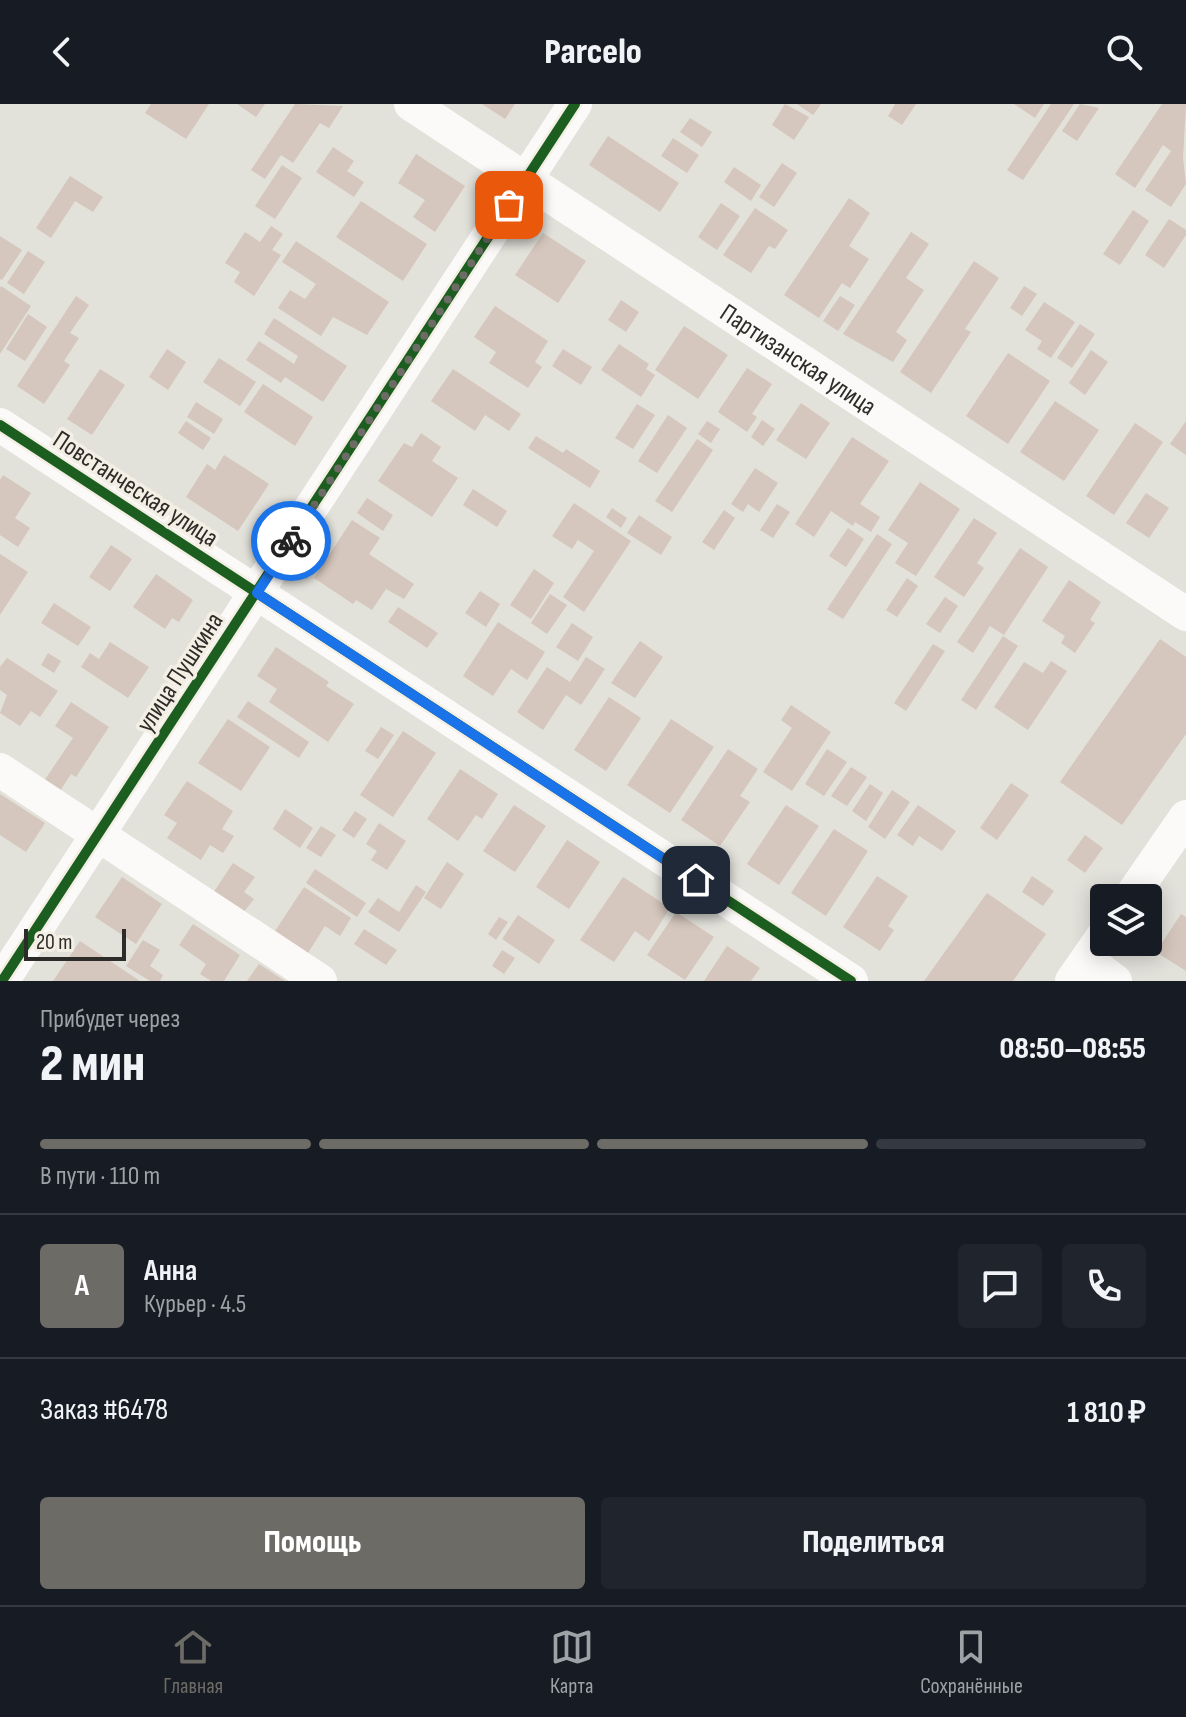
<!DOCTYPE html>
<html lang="ru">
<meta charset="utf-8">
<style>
body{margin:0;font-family:"Sofia Sans Condensed",sans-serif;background:#20242c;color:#f1f3f6;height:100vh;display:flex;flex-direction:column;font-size:30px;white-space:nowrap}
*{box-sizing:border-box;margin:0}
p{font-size:26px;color:#9ea1a6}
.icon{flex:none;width:44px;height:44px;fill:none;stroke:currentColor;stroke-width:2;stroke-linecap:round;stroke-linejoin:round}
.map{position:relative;height:877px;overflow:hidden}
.side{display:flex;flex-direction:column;background:#171b24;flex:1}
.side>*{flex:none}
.fabs{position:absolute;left:1090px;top:780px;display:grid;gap:16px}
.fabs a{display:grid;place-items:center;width:72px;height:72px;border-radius:8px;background:#171b24;box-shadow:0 4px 20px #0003;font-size:40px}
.scale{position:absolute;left:24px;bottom:20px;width:102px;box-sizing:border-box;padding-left:8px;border:4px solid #2e2c28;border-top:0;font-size:22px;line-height:28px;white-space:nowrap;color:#2e2c28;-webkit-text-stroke:6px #f4efe4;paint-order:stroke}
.pin{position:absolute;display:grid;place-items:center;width:68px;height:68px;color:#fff;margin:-34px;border-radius:16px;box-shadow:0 4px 12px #0006}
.courier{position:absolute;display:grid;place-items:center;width:80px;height:80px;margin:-40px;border:6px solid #1a73e8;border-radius:50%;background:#fff;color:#222;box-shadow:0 2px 10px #0007}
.head em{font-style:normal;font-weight:800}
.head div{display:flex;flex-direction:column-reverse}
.head{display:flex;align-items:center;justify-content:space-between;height:136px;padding:0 40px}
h1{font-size:52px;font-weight:800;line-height:60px}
.bar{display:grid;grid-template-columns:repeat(4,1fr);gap:12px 8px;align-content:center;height:96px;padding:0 40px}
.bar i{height:10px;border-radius:6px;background:#363941}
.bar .on{background:#6d6b66}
.bar p{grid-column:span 4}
.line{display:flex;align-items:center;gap:20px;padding:0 40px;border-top:2px solid #363941}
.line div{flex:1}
.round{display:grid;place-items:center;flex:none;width:84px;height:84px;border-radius:8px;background:#20242c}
.button{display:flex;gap:16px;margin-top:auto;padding:16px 40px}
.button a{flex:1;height:92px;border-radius:8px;background:#6d6b66;color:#fff;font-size:32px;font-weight:800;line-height:92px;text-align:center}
.button a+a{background:#20242c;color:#f1f3f6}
header{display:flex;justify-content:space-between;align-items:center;height:104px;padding:0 40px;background:#171b24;font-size:36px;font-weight:800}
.tabs{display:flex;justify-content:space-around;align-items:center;height:112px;border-top:2px solid #363941;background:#171b24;font-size:22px;color:#9ea1a6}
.tabs a{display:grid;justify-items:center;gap:4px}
.tabs .on{color:#6d6b66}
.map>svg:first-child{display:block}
</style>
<header><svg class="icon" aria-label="back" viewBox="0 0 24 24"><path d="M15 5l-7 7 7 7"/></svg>Parcelo<svg class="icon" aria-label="search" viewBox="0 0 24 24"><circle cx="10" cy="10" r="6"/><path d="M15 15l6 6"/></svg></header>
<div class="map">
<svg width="1186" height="877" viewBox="0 0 1186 877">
<rect width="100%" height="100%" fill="#e2e1da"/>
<path fill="#d5c7bd" d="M151 0H209L186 35 145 9Z
M237 0H265L256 13Z
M295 0 343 2 329 24 320 19 293 59 281 51 265 75 251 66Z
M482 0H515L505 15Z
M785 0 809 13 794 36 772 21Z
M797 0H821L813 11Z
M895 0H916L902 21 888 12Z
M1014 0H1044L1035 14Z
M1051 0H1074L1023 76 1007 66Z
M1080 0 1099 4 1077 37 1062 27Z
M1162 0H1186L1183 54 1186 80 1171 103 1145 86 1171 47 1163 41 1135 84 1115 70Z
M690 14 712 28 702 43 680 28Z
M608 32 679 79 660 108 589 61Z
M673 34 699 51 687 69 661 52Z
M333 43 354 57 347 67 364 78 354 93 316 68Z
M416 50 465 82 435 128 413 113 425 96 398 79Z
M782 59 797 69 774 103 759 93Z
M282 61 302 74 275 115 255 102Z
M734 63 761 81 751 97 724 78Z
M70 72 103 93 93 108 75 97 51 134 36 124Z
M849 94 870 109 849 142 869 155 850 184 842 179 819 214 784 191Z
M361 97 427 140 403 177 336 133Z
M721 99 740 112 717 146 698 133Z
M755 104 788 126 775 145 769 142 751 169 723 151Z
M1133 106 1149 117 1120 161 1103 150Z
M1169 115 1186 126V131L1164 164 1145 151Z
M271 122 283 130 272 146 281 151 254 192 234 178 240 168 225 159 245 128 260 138Z
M911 128 929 140 906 174 924 186 896 228 907 236 893 258 843 230Z
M543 129 586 157 558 199 515 171Z
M0 132 22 146 2 176 0 175Z
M296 137 389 198 367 231 333 213 321 232 278 204 290 186 305 195 316 180 282 158Z
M28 147 45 158 24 190 7 179Z
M974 157 999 174 965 225 971 228 931 289 900 268Z
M1 182 31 202 0 250V184Z
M1024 182 1037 190 1022 212 1010 204Z
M76 192 89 201 70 229 79 234 64 257 70 261 44 300 17 282Z
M840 192 855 201 838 227 823 217Z
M621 196 639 208 626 228 608 216Z
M1044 198 1075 218 1051 254 1037 245 1042 237 1025 226Z
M495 202 548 237 535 258 542 263 528 284 489 259 496 248 474 233Z
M28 210 47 223 25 257 6 245Z
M274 214 347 262 323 298 285 273 281 279 246 256 259 237 294 260 298 252 264 230Z
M1080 220 1095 230 1072 264 1057 254Z
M684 222 728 251 698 295 655 266Z
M619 240 649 260 646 265 655 271 641 293 601 266Z
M167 245 186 258 168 286 149 273Z
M563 245 592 263 581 281 552 262Z
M1091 246 1108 258 1085 291 1069 279Z
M1008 249 1050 277 1008 340 966 312Z
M219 254 256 278 240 302 203 278Z
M747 264 772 280 752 310 757 313 747 328 718 308Z
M100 265 125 281 92 331 67 315Z
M453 265 521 310 509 327 485 311 475 327 431 297Z
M263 280 313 313 295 342 244 308Z
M1055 297 1099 326 1064 377 1020 348Z
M196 298 223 315 214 330 187 313Z
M801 299 830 319 806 355 776 336Z
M637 300 655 311 633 345 615 334Z
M668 311 687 324 657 369 638 357Z
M762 316 775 325 763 342 751 333Z
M186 317 211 334 203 346 178 329Z
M707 317 720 325 711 339 698 330Z
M1186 317V351L1170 340Z
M1135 319 1163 338 1114 411 1086 392Z
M421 329 441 343 432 357 458 374 432 413 378 377 404 339 412 343Z
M536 332 563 349 566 345 600 367 590 384 528 344Z
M852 333 889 357 860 400 880 413 871 428 855 418 853 422 831 407 814 433 795 420Z
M697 335 713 346 672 408 655 397Z
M224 351 269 380 238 427 186 393 207 360 215 366Z
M755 364 778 379 759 408 748 400 743 408 731 400Z
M3 371 31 389 15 414 30 424 18 443 0 431V376Z
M920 378 960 405 916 472 895 459 908 439 888 426Z
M473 385 507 407 497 423 463 401Z
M1146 389 1169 404 1149 434 1126 419Z
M367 394 393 411 383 427 357 409Z
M574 399 631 437 584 508 563 493 594 447 578 436 572 445 552 432Z
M777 400 790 408 773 434 760 426Z
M612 404 627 414 621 424 606 413Z
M724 406 735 414 714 446 702 438Z
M639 411 672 433 661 451 627 429Z
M974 414 997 429 977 459 984 464 964 493 934 473Z
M352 416 380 434 369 450 414 480 404 495 386 485 372 506 356 496 353 500 314 474Z
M848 424 864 435 846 463 829 452Z
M877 430 892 440 843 515 827 505Z
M111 441 132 455 110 487 89 473Z
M1020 444 1048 463 1004 531 990 522 973 549 957 538Z
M0 450 28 468 0 511Z
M534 465 554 479 531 515 510 501Z
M156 470 193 496 179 518 172 514 165 525 133 503Z
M907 474 918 482 897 513 886 506Z
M1069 476 1101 498 1090 516 1095 519 1075 549 1061 539 1065 532 1042 517Z
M480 487 500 500 486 523 465 509Z
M550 490 567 501 547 530 531 519Z
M945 493 958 502 940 529 926 520Z
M54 499 91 523 78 542 41 519Z
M398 503 438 529 427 544 388 518Z
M498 518 545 548 527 576 511 565 493 592 463 572Z
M572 519 593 533 578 557 556 543Z
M1003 532 1018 542 976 606 961 596Z
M1160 535 1186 553V630L1122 721 1060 678Z
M640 537 663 553 635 594 611 579Z
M110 538 149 563 128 594 81 563 90 549 99 555Z
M933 540 945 547 906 607 894 599Z
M276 543 329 578 326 582 354 600 328 638 269 598 277 585 257 572Z
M48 549 61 557 54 569 41 561Z
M586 553 605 565 581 601 566 591 543 626 517 608 547 563 570 578Z
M7 554 58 587 40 613 31 607 20 622 0 609 7 591 0 586V563Z
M1051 557 1067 567 1028 626 994 603 1024 558 1043 569Z
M609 593 641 614 606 667 574 646Z
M248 597 309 638 299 654 237 613Z
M71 598 109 623 76 673 71 670 60 687 44 677 73 634 55 622Z
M791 601 831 628 792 687 763 668 792 624 781 616Z
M228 615 270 643 241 687 198 659Z
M671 615 714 643 670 709 627 681Z
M381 623 394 631 378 655 365 647Z
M403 627 436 649 393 713 360 691Z
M728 645 758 665 740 692 750 698 720 742 681 716Z
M827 645 847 658 824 692 805 680Z
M851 663 867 673 847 702 831 692Z
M460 665 498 690 482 715 476 711 458 737 427 715Z
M187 677 233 707 222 725 234 732 223 749 210 741 201 756 167 734 177 719 164 711Z
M1011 679 1029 691 997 736 980 724Z
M870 680 883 689 866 717 852 707Z
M892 686 910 698 885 735 868 723Z
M0 690 45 719 26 748 0 731Z
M514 701 546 722 515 768 483 747Z
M786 701 819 722 779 781 747 760Z
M918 701 956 727 942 747 919 732 913 742 897 731Z
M285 705 313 724 300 744 273 725Z
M355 707 367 715 354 734 342 726Z
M379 719 406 737 387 766 371 756 377 747 366 740Z
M321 722 336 731 321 753 306 744Z
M834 725 868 747 826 812 791 789Z
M1085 731 1103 744 1085 769 1067 756Z
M567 736 600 758 569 805 536 783Z
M447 758 464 770 441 805 424 794Z
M233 759 255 773 244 788 254 795 243 809 213 789Z
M315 765 366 799 357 813 306 779Z
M877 772 908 792 888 822 894 826 880 847 843 823Z
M1032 772 1054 787 1043 802 1022 788Z
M122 773 162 800 136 840 95 813Z
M623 773 670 804 649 837 635 827 614 858 580 836Z
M416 781 426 788 399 828 368 808 378 794 399 808Z
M304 783 351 814 340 832 325 822 308 849 275 827Z
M987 789 1046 830 1013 877H924Z
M676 808 714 833 685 876 647 851Z
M1181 810 1186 813V867L1156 848Z
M518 811 555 836 539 860 502 835Z
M499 813 508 818 496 836 488 830Z
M193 820 240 851 224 877H211L200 870 206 860 179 841Z
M364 825 397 846 386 861 354 840Z
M143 836 160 846 150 862 163 871 160 877H150L126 862Z
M80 837 140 877H53Z
M727 842 760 864 751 877H704Z
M502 846 515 854 504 870 492 862Z
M259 860 285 877H247Z"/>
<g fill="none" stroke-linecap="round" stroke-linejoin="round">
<g stroke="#fbfaf9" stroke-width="34">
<path id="s1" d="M411 0 1186 510"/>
<path d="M0 321 851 877"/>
<path d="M0 666 320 877"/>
<path d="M1130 794 1186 713"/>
<path d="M1087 856 1115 877"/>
<path d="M2 877 575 0"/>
<path d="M1072 877 1104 831"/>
</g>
<defs>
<path id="cycleway" d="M0 321 851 877
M2 877 575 0"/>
</defs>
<use href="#cycleway" stroke="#f4efe4" stroke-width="15"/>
<use href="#cycleway" stroke="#1b5e20" stroke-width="10"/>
</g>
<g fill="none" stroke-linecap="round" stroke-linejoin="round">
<path stroke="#6d6b66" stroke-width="8" stroke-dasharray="0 14.4" d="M291 437 509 101"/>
<path stroke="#1a73e8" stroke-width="10" d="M291 437 257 489 696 776"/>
</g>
<g text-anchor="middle" stroke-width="7" stroke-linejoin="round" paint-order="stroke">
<g font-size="26" fill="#2e2c28" stroke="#f4efe4">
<text dy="9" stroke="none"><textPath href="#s1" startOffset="464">Партизанская улица</textPath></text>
<text transform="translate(136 384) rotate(33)" y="9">Повстанческая улица</text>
<text transform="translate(179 568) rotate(-57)" y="9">улица Пушкина</text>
</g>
</g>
</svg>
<div class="fabs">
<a><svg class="icon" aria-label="layers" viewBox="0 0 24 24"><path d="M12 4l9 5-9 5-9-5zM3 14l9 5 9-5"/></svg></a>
</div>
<div class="scale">20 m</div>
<div class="pin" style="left:509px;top:101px;background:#ea580c"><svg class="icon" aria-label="bag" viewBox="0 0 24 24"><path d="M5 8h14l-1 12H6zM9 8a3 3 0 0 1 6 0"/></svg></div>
<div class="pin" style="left:696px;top:776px;background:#1f2937"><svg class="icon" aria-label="home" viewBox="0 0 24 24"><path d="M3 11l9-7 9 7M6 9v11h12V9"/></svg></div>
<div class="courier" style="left:291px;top:437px"><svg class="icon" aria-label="bike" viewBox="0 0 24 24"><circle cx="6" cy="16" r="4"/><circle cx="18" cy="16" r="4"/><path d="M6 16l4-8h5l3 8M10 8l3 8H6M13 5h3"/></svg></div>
</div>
<section class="side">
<div class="head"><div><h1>2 мин</h1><p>Прибудет через</p></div><em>08:50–08:55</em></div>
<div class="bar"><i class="on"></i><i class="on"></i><i class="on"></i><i></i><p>В пути · 110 m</p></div>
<div class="line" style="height:144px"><b class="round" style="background:#6d6b66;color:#fff">А</b><div><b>Анна</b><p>Курьер · 4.5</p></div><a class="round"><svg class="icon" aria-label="chat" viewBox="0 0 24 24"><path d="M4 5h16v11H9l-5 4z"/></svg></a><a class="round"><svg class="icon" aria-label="phone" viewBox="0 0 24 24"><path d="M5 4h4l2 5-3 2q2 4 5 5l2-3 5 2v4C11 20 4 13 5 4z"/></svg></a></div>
<div class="line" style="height:104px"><div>Заказ #6478</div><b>1 810 ₽</b></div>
<div class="button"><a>Помощь</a><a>Поделиться</a></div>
</section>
<nav class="tabs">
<a class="on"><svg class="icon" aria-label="home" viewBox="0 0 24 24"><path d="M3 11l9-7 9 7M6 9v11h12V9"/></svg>Главная</a>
<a><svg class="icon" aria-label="map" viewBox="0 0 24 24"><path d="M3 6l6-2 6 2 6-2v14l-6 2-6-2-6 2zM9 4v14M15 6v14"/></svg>Карта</a>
<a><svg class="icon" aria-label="saved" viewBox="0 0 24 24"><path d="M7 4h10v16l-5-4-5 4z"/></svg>Сохранённые</a>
</nav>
